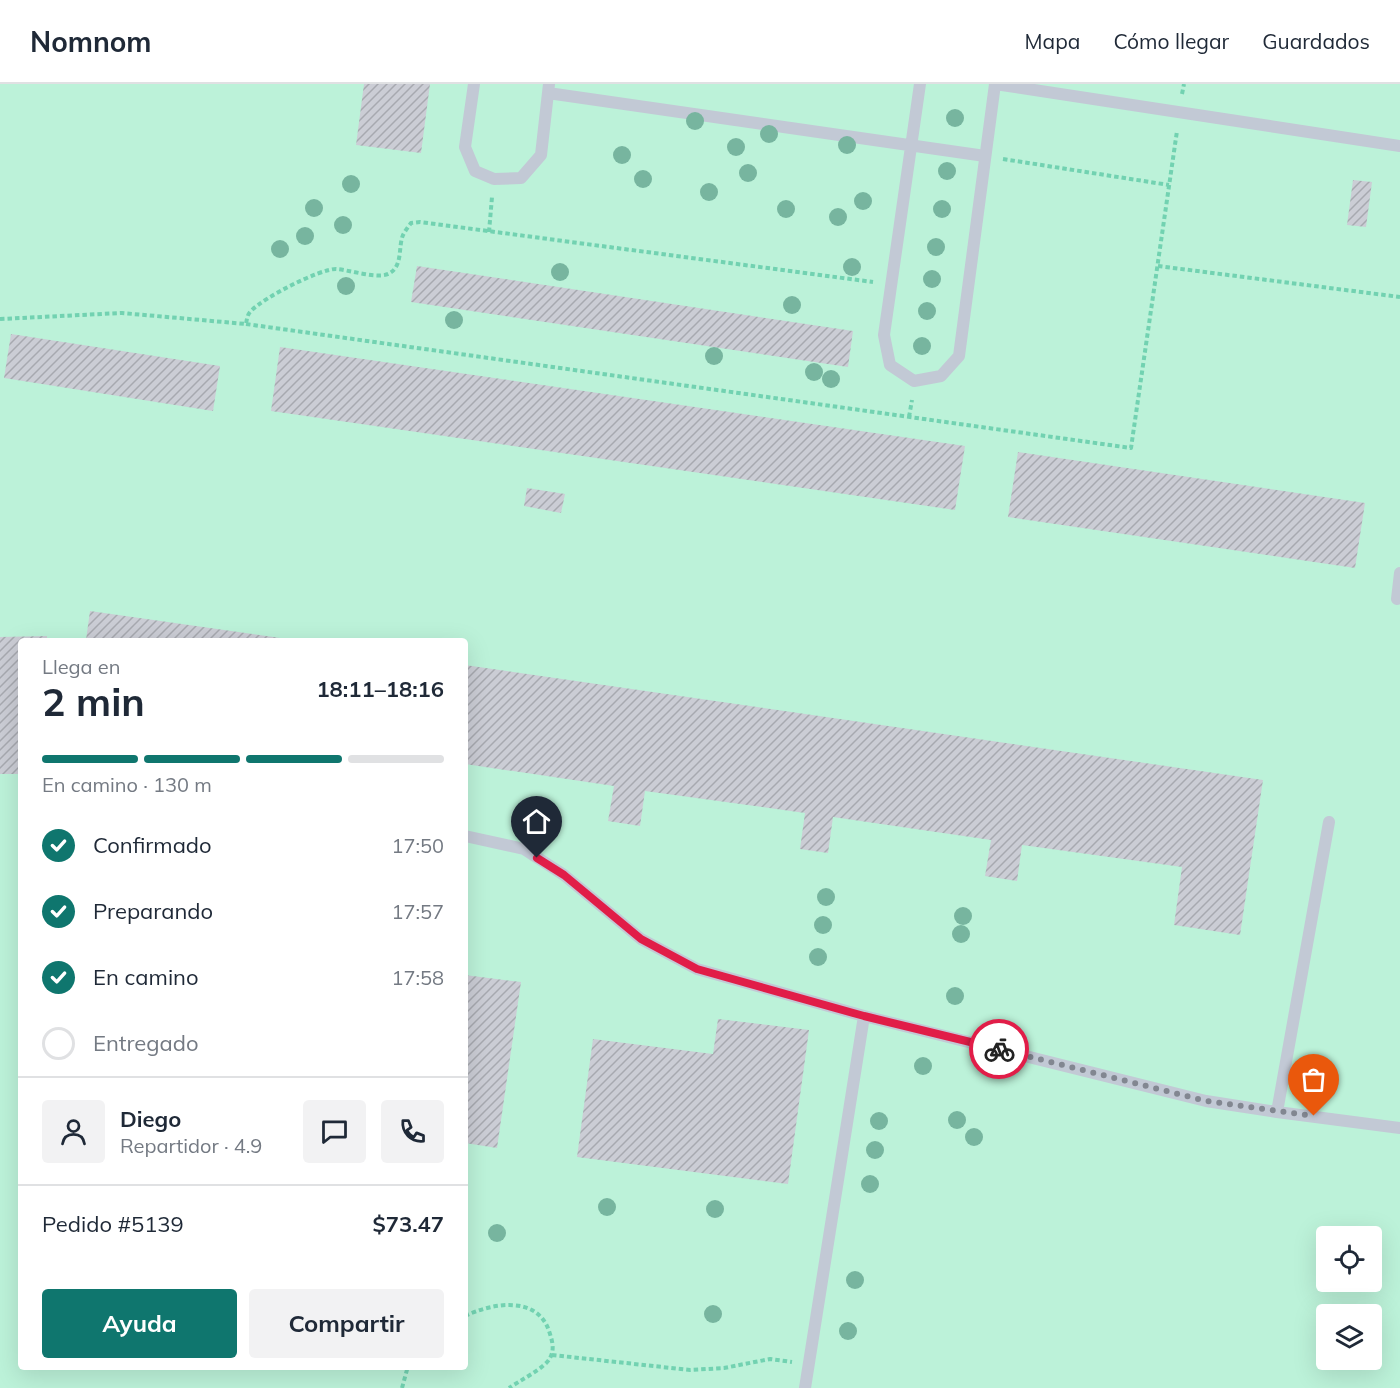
<!DOCTYPE html>
<html lang="es">
<meta charset="utf-8">
<style>
body{margin:0;font-family:Mulish,sans-serif;background:#f2f2f3;color:#1f2937;height:100vh;display:flex;flex-direction:column;font-size:22px;white-space:nowrap}
*{box-sizing:border-box;margin:0}
p{font-size:20px;color:#747a83}
.icon{flex:none;width:33px;height:33px;fill:none;stroke:currentColor;stroke-width:2;stroke-linecap:round;stroke-linejoin:round}
.map{position:relative;flex:1;overflow:hidden}
.drawer{position:absolute;left:18px;top:554px;width:450px;height:732px;display:flex;flex-direction:column;background:#fff;border-radius:6px;box-shadow:0 6px 24px #0002}
.drawer>*{flex:none}
.tools{position:absolute;left:1316px;top:1142px;display:grid;gap:12px}
.tools a{display:grid;place-items:center;width:66px;height:66px;border-radius:6px;background:#fff;box-shadow:0 6px 24px #0002;font-size:30px}
.pin{position:absolute;display:grid;place-items:center;width:51px;height:51px;color:#fff;margin:-62px -26px;border-radius:50% 50% 50% 0;rotate:-45deg;box-shadow:0 0 6px #0007}
.pin .icon{rotate:45deg}
.courier{position:absolute;display:grid;place-items:center;width:60px;height:60px;margin:-30px;border:4px solid #e11d48;border-radius:50%;background:#fff;color:#222;box-shadow:0 2px 8px #0007}
.overview em{font-style:normal;font-weight:700}
.overview div{display:flex;flex-direction:column-reverse}
.overview{display:flex;align-items:center;justify-content:space-between;height:102px;padding:0 24px}
h1{font-size:39px;font-weight:700;line-height:45px}
.bar{display:grid;grid-template-columns:repeat(4,1fr);gap:9px 6px;align-content:center;height:72px;padding:0 24px}
.bar i{height:8px;border-radius:4px;background:#e0e1e3}
.bar .active{background:#0f766e}
.bar p{grid-column:span 4}
.line{display:flex;align-items:center;gap:15px;padding:0 24px;border-top:2px solid #e0e1e3}
.line div{flex:1}
.round{display:grid;place-items:center;flex:none;width:63px;height:63px;border-radius:6px;background:#f2f2f3}
ol{padding:0 24px;list-style:none}
li{display:flex;align-items:center;gap:18px;height:66px}
li p{margin-inline-start:auto}
li .icon{padding:6px;border-radius:50%;background:#0f766e;color:#fff;stroke-width:4}
li:last-child{color:#747a83}
li i{width:33px;height:33px;border:3px solid #e0e1e3;border-radius:50%}
.cta{display:flex;gap:12px;margin-top:auto;padding:12px 24px}
.cta a{flex:1;height:69px;border-radius:6px;background:#0f766e;color:#fff;font-size:24px;font-weight:700;line-height:69px;text-align:center}
.cta a+a{background:#f2f2f3;color:#1f2937}
header{display:flex;align-items:center;gap:36px;box-sizing:border-box;height:84px;padding:0 30px;background:#fff;border-bottom:2px solid #e0e1e3}
header strong{font-size:28px}
nav{display:flex;gap:33px;margin-inline-start:auto;font-size:21px}
.map>svg:first-child{display:block}
</style>
<header>
<strong>Nomnom</strong>
<nav><a>Mapa</a><a>Cómo llegar</a><a>Guardados</a></nav>
</header>
<div class="map">
<svg width="1400" height="1304" viewBox="0 0 1400 1304">
<defs>
<pattern id="building-hatch" width="6" height="6" patternUnits="userSpaceOnUse" patternTransform="scale(1.5)"><rect width="6" height="6" fill="#cbcdd5"/><path d="M-1 1l2-2M0 6l6-6M5 7l2-2" fill="none" stroke="#a7a9b0"/></pattern>
</defs>
<rect width="100%" height="100%" fill="#f2f0ef"/>
<path fill="#bcf2d9" fill-rule="evenodd" d="M0 0H1400V1304H0ZM21 556H465V1282H21ZM1326 1152H1371V1197H1326ZM1326 1230H1371V1275H1326Z"/>
<path fill="url(#building-hatch)" d="M364 0H430L421 69 356 61Z
M1353 96 1372 98 1366 143 1347 141Z
M417 182 853 247 848 283 411 218Z
M11 250 220 282 213 327 4 294Z
M280 263 965 362 955 426 271 327Z
M1018 368 1365 419 1355 484 1008 433Z
M527 404 565 410 561 429 524 422Z
M90 527 287 555V556H86Z
M47 552V556H21V690H0V553Z
M465 581 1263 696 1240 851 1174 841 1182 783 1022 761 1017 797 985 792 991 756 833 733 828 769 800 765 805 729 645 707 640 742 608 737 614 702 465 680Z
M465 891 521 898 497 1064 465 1059Z
M718 935 809 946 788 1100 577 1073 593 955 713 970Z"/>
<g fill="none" stroke-linecap="round" stroke-linejoin="round">
<path stroke="#72d2b1" stroke-width="4" stroke-dasharray="4.5 3" stroke-linecap="butt" d="M1182 10 1184 0
M1003 75 1169 101
M489 148 492 113
M1158 182 1400 213
M0 235 122 229 246 240C247 235 247 231 251 227 263 214 319 185 336 185 350 186 380 196 390 189 403 181 398 163 403 151 405 147 408 143 411 139L420 138 873 198
M246 240 1131 364 1177 47
M909 333 912 316
M465 1232C492 1219 537 1211 549 1247 552 1256 555 1265 550 1274 545 1284 519 1297 509 1304
M552 1271 690 1286 724 1284 770 1275 792 1278
M402 1304 408 1282"/>
<path stroke="#c2c9d5" stroke-width="12" d="M474 0 465 63 475 87 494 95 521 94 541 71 549 0
M920 0 884 251 890 281 914 297 941 292 959 272 995 0
M995 0 1400 62
M548 9 985 72
M1397 515 1400 489
M1329 738 1277 1028 1400 1044
M465 752 524 765 564 791 641 855 697 885 864 932 1206 1017 1277 1028
M805 1304 864 932"/>
</g>
<g fill="#77b59f">
<circle cx="955" cy="34" r="9"/>
<circle cx="695" cy="37" r="9"/>
<circle cx="769" cy="50" r="9"/>
<circle cx="847" cy="61" r="9"/>
<circle cx="736" cy="63" r="9"/>
<circle cx="622" cy="71" r="9"/>
<circle cx="947" cy="87" r="9"/>
<circle cx="748" cy="89" r="9"/>
<circle cx="643" cy="95" r="9"/>
<circle cx="351" cy="100" r="9"/>
<circle cx="709" cy="108" r="9"/>
<circle cx="863" cy="117" r="9"/>
<circle cx="314" cy="124" r="9"/>
<circle cx="786" cy="125" r="9"/>
<circle cx="942" cy="125" r="9"/>
<circle cx="838" cy="133" r="9"/>
<circle cx="343" cy="141" r="9"/>
<circle cx="305" cy="152" r="9"/>
<circle cx="936" cy="163" r="9"/>
<circle cx="280" cy="165" r="9"/>
<circle cx="852" cy="183" r="9"/>
<circle cx="560" cy="188" r="9"/>
<circle cx="932" cy="195" r="9"/>
<circle cx="346" cy="202" r="9"/>
<circle cx="792" cy="221" r="9"/>
<circle cx="927" cy="227" r="9"/>
<circle cx="454" cy="236" r="9"/>
<circle cx="922" cy="262" r="9"/>
<circle cx="714" cy="272" r="9"/>
<circle cx="814" cy="288" r="9"/>
<circle cx="831" cy="295" r="9"/>
<circle cx="826" cy="813" r="9"/>
<circle cx="963" cy="832" r="9"/>
<circle cx="823" cy="841" r="9"/>
<circle cx="961" cy="850" r="9"/>
<circle cx="818" cy="873" r="9"/>
<circle cx="955" cy="912" r="9"/>
<circle cx="923" cy="982" r="9"/>
<circle cx="957" cy="1036" r="9"/>
<circle cx="879" cy="1037" r="9"/>
<circle cx="974" cy="1053" r="9"/>
<circle cx="875" cy="1066" r="9"/>
<circle cx="870" cy="1100" r="9"/>
<circle cx="607" cy="1123" r="9"/>
<circle cx="715" cy="1125" r="9"/>
<circle cx="497" cy="1149" r="9"/>
<circle cx="855" cy="1196" r="9"/>
<circle cx="713" cy="1230" r="9"/>
<circle cx="848" cy="1247" r="9"/>
</g>
<g fill="none" stroke-linecap="round" stroke-linejoin="round">
<path stroke="#828791" stroke-width="6" stroke-dasharray="0 10.8" d="M999 965 1206 1017 1314 1032"/>
<path stroke="#e11d48" stroke-width="8" d="M537 774 564 791 641 855 697 885 864 932 999 965"/>
</g>
</svg>
<div class="tools">
<a><svg class="icon" aria-label="locate" viewBox="0 0 24 24"><circle cx="12" cy="12" r="6"/><path d="M12 2v4M12 18v4M2 12h4M18 12h4"/></svg></a>
<a><svg class="icon" aria-label="layers" viewBox="0 0 24 24"><path d="M12 4l9 5-9 5-9-5zM3 14l9 5 9-5"/></svg></a>
</div>
<div class="pin" style="left:1314px;top:1032px;background:#ea580c"><svg class="icon" aria-label="bag" viewBox="0 0 24 24"><path d="M5 8h14l-1 12H6zM9 8a3 3 0 0 1 6 0"/></svg></div>
<div class="pin" style="left:537px;top:774px;background:#1f2937"><svg class="icon" aria-label="home" viewBox="0 0 24 24"><path d="M3 11l9-7 9 7M6 9v11h12V9"/></svg></div>
<div class="courier" style="left:999px;top:965px"><svg class="icon" aria-label="bike" viewBox="0 0 24 24"><circle cx="6" cy="16" r="4"/><circle cx="18" cy="16" r="4"/><path d="M6 16l4-8h5l3 8M10 8l3 8H6M13 5h3"/></svg></div>
<section class="drawer">
<div class="overview"><div><h1>2 min</h1><p>Llega en</p></div><em>18:11–18:16</em></div>
<div class="bar"><i class="active"></i><i class="active"></i><i class="active"></i><i></i><p>En camino · 130 m</p></div>
<ol>
<li><svg class="icon" aria-label="check" viewBox="0 0 24 24"><path d="M5 12l5 5 9-10"/></svg>Confirmado<p>17:50</p></li>
<li><svg class="icon" aria-label="check" viewBox="0 0 24 24"><path d="M5 12l5 5 9-10"/></svg>Preparando<p>17:57</p></li>
<li><svg class="icon" aria-label="check" viewBox="0 0 24 24"><path d="M5 12l5 5 9-10"/></svg>En camino<p>17:58</p></li>
<li><i></i>Entregado</li>
</ol>
<div class="line" style="height:108px"><a class="round"><svg class="icon" aria-label="person" viewBox="0 0 24 24"><circle cx="12" cy="8" r="4"/><path d="M4 21q1-7 8-7t8 7"/></svg></a><div><b>Diego</b><p>Repartidor · 4.9</p></div><a class="round"><svg class="icon" aria-label="chat" viewBox="0 0 24 24"><path d="M4 5h16v11H9l-5 4z"/></svg></a><a class="round"><svg class="icon" aria-label="phone" viewBox="0 0 24 24"><path d="M5 4h4l2 5-3 2q2 4 5 5l2-3 5 2v4C11 20 4 13 5 4z"/></svg></a></div>
<div class="line" style="height:78px"><div>Pedido #5139</div><b>$73.47</b></div>
<div class="cta"><a>Ayuda</a><a>Compartir</a></div>
</section>
</div>
